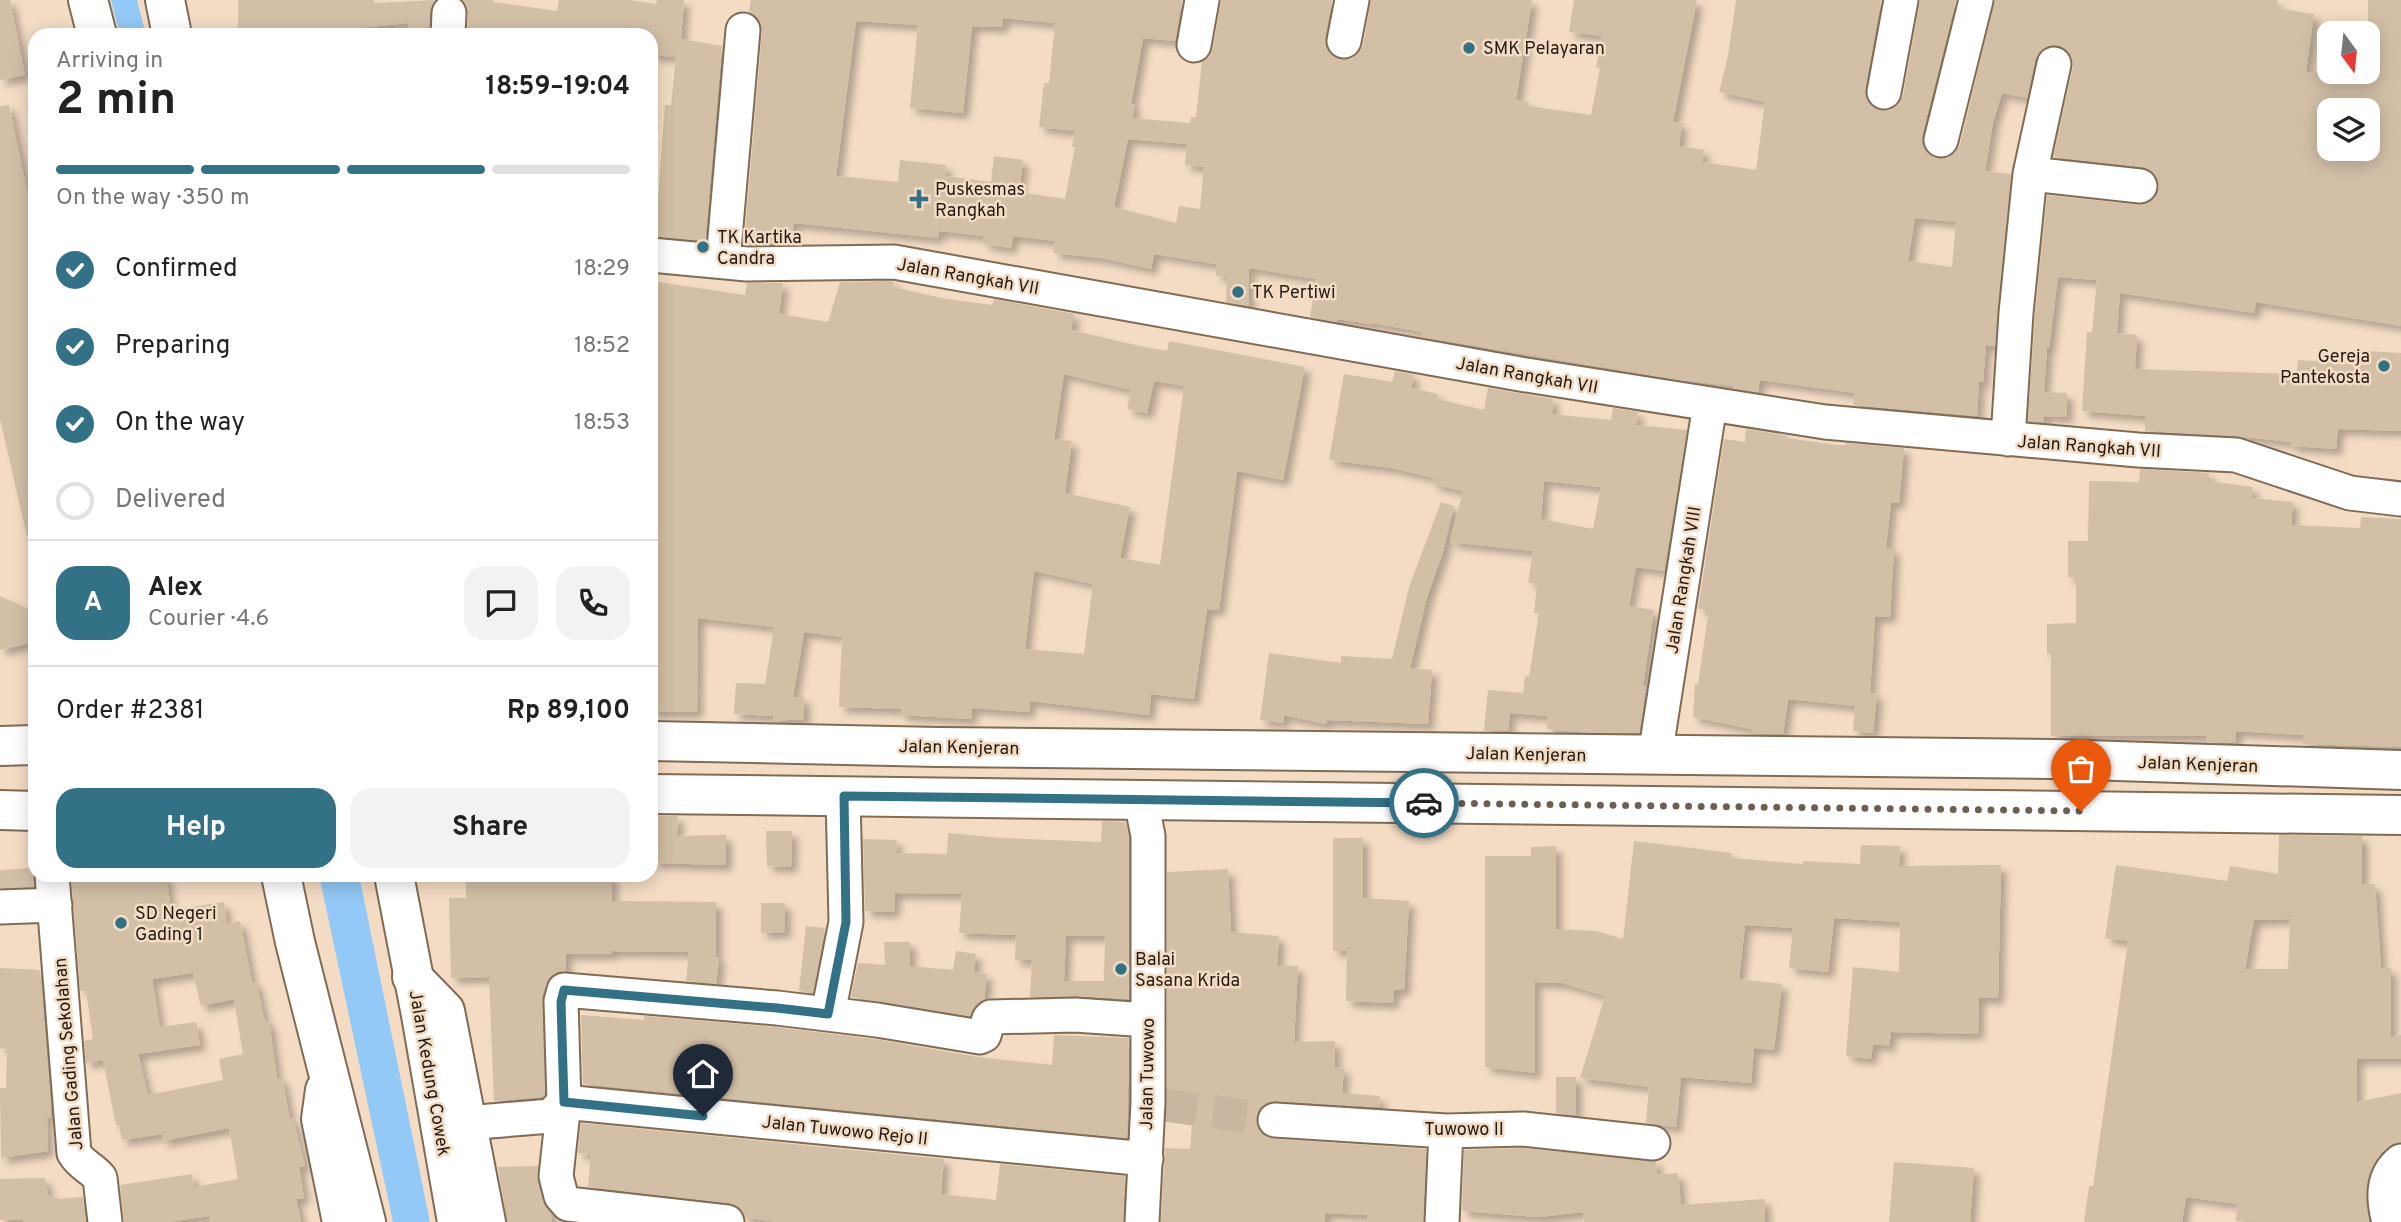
<!DOCTYPE html>
<meta charset="utf-8">
<style>
body{margin:0;font-family:Overpass,sans-serif;background:#f2f2f2;color:#222;height:100vh;display:flex;flex-direction:column;font-size:26px;white-space:nowrap}
*{box-sizing:border-box;margin:0}
p{font-size:23px;color:#767676}
.icon{flex:none;width:38px;height:38px;fill:none;stroke:currentColor;stroke-width:2;stroke-linecap:round;stroke-linejoin:round}
.map{position:relative;flex:1;overflow:hidden}
.details{position:absolute;left:28px;top:28px;width:630px;height:854px;display:flex;flex-direction:column;background:#fff;border-radius:21px;box-shadow:0 4px 18px #0003}
.details>*{flex:none}
.needle{width:46px;rotate:165deg}
.buttons{position:absolute;left:2317px;top:21px;display:grid;gap:14px}
.buttons a{display:grid;place-items:center;width:63px;height:63px;border-radius:14px;background:#fff;box-shadow:0 4px 18px #0003;font-size:35px}
.pin{position:absolute;display:grid;place-items:center;width:60px;height:60px;color:#fff;margin:-72px -30px;border-radius:50% 50% 50% 0;rotate:-45deg;box-shadow:0 0 7px #0007}
.pin .icon{rotate:45deg}
.courier{position:absolute;display:grid;place-items:center;width:70px;height:70px;margin:-35px;border:5px solid #337187;border-radius:50%;background:#fff;color:#222;box-shadow:0 2px 9px #0007}
.head em{font-style:normal;font-weight:700}
.head div{display:flex;flex-direction:column-reverse}
.head{display:flex;align-items:center;justify-content:space-between;height:119px;padding:0 28px}
h1{font-size:46px;font-weight:700;line-height:52px}
.bar{display:grid;grid-template-columns:repeat(4,1fr);gap:10px 7px;align-content:center;height:84px;padding:0 28px}
.bar i{height:9px;border-radius:5px;background:#e0e0e0}
.bar .current{background:#337187}
.bar p{grid-column:span 4}
.line{display:flex;align-items:center;gap:18px;padding:0 28px;border-top:2px solid #e0e0e0}
.line div{flex:1}
.round{display:grid;place-items:center;flex:none;width:74px;height:74px;border-radius:21px;background:#f2f2f2}
ol{padding:0 28px;list-style:none}
li{display:flex;align-items:center;gap:21px;height:77px}
li p{margin-inline-start:auto}
li .icon{padding:7px;border-radius:50%;background:#337187;color:#fff;stroke-width:4}
li:last-child{color:#767676}
li i{width:38px;height:38px;border:4px solid #e0e0e0;border-radius:50%}
.action{display:flex;gap:14px;margin-top:auto;padding:14px 28px}
.action a{flex:1;height:80px;border-radius:21px;background:#337187;color:#fff;font-size:28px;font-weight:700;line-height:80px;text-align:center}
.action a+a{background:#f2f2f2;color:#222}
.map>svg:first-child{display:block}
</style>
<div class="map">
<svg width="2401" height="1222" viewBox="0 0 2401 1222">
<defs>
<filter id="shadow"><feDropShadow dx="6" dy="6" stdDeviation="3.5" flood-color="#0004"/></filter>
</defs>
<rect width="100%" height="100%" fill="#f4dcc4"/>
<path fill="#93c9f6" d="M111 0H137L146 35H120Z
M319 875H359L430 1222H393Z"/>
<path fill="#d2bfa6" fill-rule="evenodd" filter="url(#shadow)" d="M0 0H10L25 75 0 80Z
M238 0H374V3L436 0 430 11 429 35H408V23L350 29V35H238Z
M462 0H493V2L557 11 559 0H630L656 4 657 0H684L681 39 722 46 705 241 651 236V212L657 213 665 105H671L676 57 651 55V35H543L489 28 487 35H467L468 13Z
M751 0H1182L1175 41 1143 38 1131 104H1135L1132 118 1190 123 1191 117H1196L1202 62 1209 57 1213 48 1221 0H1332L1325 37 1326 47 1332 56 1341 60 1351 59 1359 53 1363 45 1371 0H1532L1516 100 1529 102 1528 106 1591 115 1600 68 1596 67 1602 36 1569 32 1574 0H1697L1673 122 1682 123 1679 146 1704 150 1702 162 1756 170 1765 102 1719 92 1728 56 1736 0H1881L1865 89 1866 98 1871 106 1881 111 1891 110 1898 105 1903 96 1920 0H1956L1922 135V145L1927 153 1937 159 1947 158 1954 154 1960 145 1995 0H2278L2276 8 2314 14 2306 72H2368V0H2401V326L2256 302 2254 313 2120 293 2117 333 2137 335 2135 369 2296 374 2298 360 2367 365V351L2401 353V431L2338 429 2336 449 2291 446V442L2237 436 2145 431V416L2082 411 2087 332H2092L2097 280 2058 277 2049 348H2047L2044 392 2067 393V417L2044 416V422L2028 421 2035 315 2047 195 2139 205 2148 203 2155 198 2159 187 2157 178 2152 171 2143 167 2053 157 2073 67 2072 58 2066 49 2059 45 2049 46 2039 52 2035 60 2027 98 2002 93 1993 122 1985 171 2011 174 1995 346 1986 345 1983 382H1979L1977 416 1853 405 1855 393 1760 380 1758 392 1733 388V386L1680 380 1422 337 1423 332 1372 323V324L1337 319V322L1310 317 1316 279 1249 268V306L1226 302 1227 277 1216 276V264L1154 254 1151 269 1102 258 1053 253 1055 241 1013 236 1011 248 983 244 984 236 939 231 938 238 794 223 791 244H744L762 32 760 21 749 12ZM1003 18 1055 23 1049 83H1044L1039 127 1075 131 1072 147H1075L1065 199 1019 192 1023 160 994 156 991 182 945 176 946 165 900 160 898 182 836 176 856 21 918 25 910 108 963 113 972 26 1003 27ZM2329 104 2368 107V149H2329ZM1128 139 1187 144 1185 165 1204 167 1200 209 1179 206 1176 223 1114 207ZM1915 218 1956 222 1952 267 1908 261Z
M9 105 35 229V535L27 536 0 419V106Z
M651 281 745 295 747 283H783L779 314 828 322 840 282 892 281 894 282 893 287 946 299 992 305 994 299 1074 314 1071 330 1140 346 1167 351 1169 341 1305 367 1283 480 1237 471 1219 610 1207 609 1194 699 1151 694 1149 715 1030 701 1029 712 972 708 971 719 901 715V709L839 707 842 637 804 632 793 697H804V719L772 721 774 716 734 714 736 683 765 684 774 627 698 618 697 712H651ZM1064 374 1131 390 1127 409 1147 413 1154 381 1184 386 1160 565 1120 558 1130 507 1065 493 1072 441 1054 439ZM1034 571 1093 584 1084 654 1025 649Z
M1395 371 1414 375 1411 388 1438 394 1437 399 1484 410 1488 388 1553 399 1552 414 1611 420 1613 408 1638 412 1636 425 1687 430 1664 571 1636 567 1629 606 1654 610 1643 686H1646L1639 733 1578 732 1547 729 1548 716 1510 713 1508 731H1484L1488 690 1523 693 1525 676 1529 677 1539 613H1534L1537 584 1528 583 1533 551 1450 542 1463 491 1432 484 1434 478 1392 468 1329 460 1344 374 1392 382ZM1544 481 1601 487 1593 529 1541 519Z
M1746 429 1788 436 1787 438 1836 445H1846V443L1904 448 1899 503 1891 502 1886 548H1894L1890 617H1875L1870 693 1877 694 1873 733 1853 731 1855 706 1788 699 1783 734H1751V729L1693 717 1695 684H1698L1709 609H1698L1724 439 1745 442Z
M2140 469 2209 473V481L2253 487 2251 498 2293 502 2291 525 2360 528 2361 517 2401 519V747L2303 744V735L2236 731 2235 743 2206 742V736H2051V654H2047V624L2076 623V577H2068V541H2088L2089 481 2139 482Z
M1441 502 1454 506 1442 555 1427 597 1410 668 1432 670 1428 724 1327 720 1326 724 1284 715 1283 723 1260 720 1269 653 1341 663V656L1392 659 1409 587Z
M0 596 35 612V642L0 650Z
M654 816H678L677 836 726 835V865L653 863Z
M1102 821 1126 822 1129 838V999L1076 996 1030 997 1032 960H1015L1016 935 959 933 962 894 895 893 894 912 865 911 863 839 897 840 896 853 947 854 948 833 1001 838 1101 842ZM1066 936H1105L1104 981H1064Z
M766 831H792L791 867 767 866Z
M2279 835 2362 836V885L2375 884 2381 968H2391V1038L2401 1035V1059H2357V1102L2401 1093V1142L2388 1147 2381 1153 2369 1174 2366 1197 2369 1222 2236 1221 2237 1204 2186 1197 2182 1222H2084L2089 1186H2093L2128 941 2105 938 2116 865 2227 881 2230 866 2278 874ZM2290 919 2288 969H2245L2254 920Z
M1333 838H1363V898L1409 901 1404 990H1394L1393 1003 1346 1001 1347 951H1333Z
M1634 841 1731 853V858L1803 864V861L1860 864 1861 845 1900 846 1899 866 2001 865 1998 998H1979L1978 1034 1891 1032 1889 1046 1873 1044 1871 1059 1846 1056 1853 967 1899 972 1900 922 1834 918 1828 972 1789 968 1793 928 1745 925 1739 979 1782 984 1774 1050 1754 1048 1751 1083 1681 1077 1676 1127 1646 1123 1649 1087 1580 1078 1605 996 1562 983 1535 982V1073L1485 1067V856H1531V847L1556 846V929L1596 931 1623 939Z
M33 868 34 887 0 888V870Z
M1228 869 1231 932 1279 936 1277 966H1298L1294 1042 1335 1041V1067L1344 1068 1342 1093 1380 1096 1379 1107 1276 1101 1267 1103 1259 1109 1256 1118 1258 1129 1265 1136 1274 1139 1426 1149 1423 1222H1367V1215L1325 1213V1222H1161L1165 1148 1190 1149 1194 1099 1167 1093V872Z
M71 875H166L171 910 224 902 227 924 240 921 252 982H256L265 1022 269 1021 277 1078H282L290 1119 293 1118 305 1166 299 1167 304 1198 296 1199 301 1222H211L209 1216 169 1222H124L120 1185 192 1174 194 1187 238 1179 229 1128 163 1141 162 1134 122 1140 119 1125H116L103 1060 86 1063 84 1041 93 1039 86 990 80 991ZM193 973 201 1006 234 999 243 1054 219 1059 223 1080 148 1095 138 1054 200 1045 196 1022 160 1027 152 979Z
M502 875H612V901L716 902V957L719 958 716 984 686 981 689 952 612 951V954H566V971L557 972 550 977 542 996 545 1095 542 1097 494 1101 489 977 451 978 449 898H466V878L502 879Z
M761 903H785V932L761 933Z
M806 926 825 928 813 993 799 991Z
M884 942H910V966L953 970 956 951 976 954 974 972 987 974 984 1000 975 1005 970 1016 851 997 858 963 885 965Z
M0 968 40 970 51 1109V1118H47L48 1151 1 1158 0 1088H6L7 1048 0 1049Z
M581 1015 644 1020V1016L775 1027 874 1039 978 1057 1052 1065 1054 1035 1129 1038 1127 1138 583 1084Z
M1556 1077H1576V1115L1556 1113Z
M581 1123 944 1159 941 1194 996 1200 1000 1164 1125 1176 1123 1222H776L745 1217 739 1207 729 1203 588 1187 591 1155 578 1153Z
M1522 1148 1656 1161 1657 1175 1678 1173 1681 1205 1765 1199V1222H1584L1583 1212 1539 1217 1462 1211 1464 1150Z
M1894 1162 1974 1168 1970 1222H1889Z
M538 1166 537 1181 543 1201 552 1214V1222H507L498 1167Z
M45 1178 48 1196 54 1195 55 1199 83 1197 86 1222H23V1219L0 1220V1179Z"/>
<g fill="none" stroke-linecap="round" stroke-linejoin="round">
<path stroke="#cab5a1" stroke-width="33" stroke-dasharray="33 17" stroke-linecap="butt" d="M1164 1105 1275 1120"/>
<defs>
<path id="minor" d="M448 35 449 13
M1344 41 1352 0
M1194 45 1202 0
M1884 92 1901 0
M1941 140 1976 0
M2030 174 2140 186
M651 255 747 264 894 262 1520 374 1825 422 2138 450 2236 455 2350 493 2401 499
M723 261 743 30
M2008 439 2016 313 2030 174 2054 64
M1655 756 1710 404
M1141 800 1148 836V1102L1142 1222
M52 875 74 1153C81 1165 92 1168 100 1178L105 1222
M0 907 55 905
M828 1014 846 922 843 796
M564 1102 1146 1159
M1275 1120 1446 1131 1523 1129 1653 1143
M466 1123 551 1116 564 1102
M727 1222 568 1204 561 1196 556 1176 564 1102 561 1001 564 990 777 1008 877 1020 980 1037 984 1035 989 1019 991 1017 1075 1015 1148 1020
M1442 1222 1446 1131
M2389 1222C2383 1200 2381 1177 2401 1161"/>
<path id="major" d="M88 0 97 35
M165 0 172 35
M0 746 35 745
M0 810 35 811
M412 977 445 1011 486 1222
M325 1090 321 1119 342 1222"/>
<path id="highway" d="M651 741 938 747 2054 759 2401 770
M651 794 2401 815
M281 875 295 942 366 1222
M394 875 421 1015 457 1222"/>
</defs>
<use href="#minor" stroke="#806b56" stroke-width="37"/>
<use href="#major" stroke="#806b56" stroke-width="42"/>
<use href="#highway" stroke="#806b56" stroke-width="42"/>
<use href="#minor" stroke="#fff" stroke-width="33"/>
<use href="#major" stroke="#fff" stroke-width="38"/>
<use href="#highway" stroke="#fff" stroke-width="38"/>
</g>
<g fill="none" stroke-linecap="round" stroke-linejoin="round">
<path stroke="#6d5f51" stroke-width="7" stroke-dasharray="0 12.6" d="M1424 803 2081 811"/>
<path stroke="#337187" stroke-width="9" d="M703 1116 564 1102 561 1002 564 990 777 1008 828 1014 846 922 844 796 1424 803"/>
</g>
<g fill="#337187" stroke="#f4dcc4" stroke-width="2.5">
<circle cx="1469" cy="48" r="7"/>
<path d="M915.5 188.5h7v7h7v7h-7v7h-7v-7h-7v-7h7z"/>
<circle cx="703" cy="247" r="7"/>
<circle cx="1238" cy="292" r="7"/>
<circle cx="2384" cy="366" r="7"/>
<circle cx="121" cy="923" r="7"/>
<circle cx="1121" cy="969" r="7"/>
</g>
<g text-anchor="middle" stroke-width="5" stroke-linejoin="round" paint-order="stroke">
<g font-size="18" fill="#241b13" stroke="#f4dcc4" text-anchor="start">
<text x="1483" y="54">SMK Pelayaran</text>
<text x="935" y="195">Puskesmas<tspan x="935" dy="21">Rangkah</tspan></text>
<text x="717" y="243">TK Kartika<tspan x="717" dy="21">Candra</tspan></text>
<text x="1252" y="298">TK Pertiwi</text>
<text x="2370" y="362" text-anchor="end">Gereja<tspan x="2370" dy="21">Pantekosta</tspan></text>
<text x="135" y="919">SD Negeri<tspan x="135" dy="21">Gading 1</tspan></text>
<text x="1135" y="965">Balai<tspan x="1135" dy="21">Sasana Krida</tspan></text>
</g>
<g font-size="18" fill="#241b13" stroke="#f4dcc4">
<text transform="translate(968 276) rotate(10)" y="6">Jalan Rangkah VII</text>
<text transform="translate(1527 375) rotate(10)" y="6">Jalan Rangkah VII</text>
<text transform="translate(2089 446) rotate(4)" y="6">Jalan Rangkah VII</text>
<text transform="translate(1683 580) rotate(-81)" y="6">Jalan Rangkah VIII</text>
<text transform="translate(959 747) rotate(1)" y="6">Jalan Kenjeran</text>
<text transform="translate(1526 754) rotate(1)" y="6">Jalan Kenjeran</text>
<text transform="translate(2198 764) rotate(2)" y="6">Jalan Kenjeran</text>
<text transform="translate(68 1054) rotate(-95)" y="6">Jalan Gading Sekolahan</text>
<text transform="translate(430 1073) rotate(80)" y="6">Jalan Kedung Cowek</text>
<text transform="translate(1147 1074) rotate(-89)" y="6">Jalan Tuwowo</text>
<text x="1464" y="1135">Tuwowo II</text>
<text transform="translate(845 1130) rotate(6)" y="6">Jalan Tuwowo Rejo II</text>
</g>
</g>
</svg>
<div class="buttons">
<a><svg class="needle" viewBox="-14 -14 28 28"><path d="M0-13l5 13h-10z" fill="#e53935"/><path d="M0 13l5-13h-10z" fill="#767676"/></svg></a>
<a><svg class="icon" aria-label="layers" viewBox="0 0 24 24"><path d="M12 4l9 5-9 5-9-5zM3 14l9 5 9-5"/></svg></a>
</div>
<div class="pin" style="left:2081px;top:811px;background:#ea580c"><svg class="icon" aria-label="bag" viewBox="0 0 24 24"><path d="M5 8h14l-1 12H6zM9 8a3 3 0 0 1 6 0"/></svg></div>
<div class="pin" style="left:703px;top:1116px;background:#1f2937"><svg class="icon" aria-label="home" viewBox="0 0 24 24"><path d="M3 11l9-7 9 7M6 9v11h12V9"/></svg></div>
<div class="courier" style="left:1424px;top:803px"><svg class="icon" aria-label="car" viewBox="0 0 24 24"><path d="M5 17H2v-5l4-1 3-4h7l3 4 3 1v5h-3M9 17h6M6 11h13"/><circle cx="7" cy="17" r="2"/><circle cx="17" cy="17" r="2"/></svg></div>
<section class="details">
<div class="head"><div><h1>2 min</h1><p>Arriving in</p></div><em>18:59–19:04</em></div>
<div class="bar"><i class="current"></i><i class="current"></i><i class="current"></i><i></i><p>On the way · 350 m</p></div>
<ol>
<li><svg class="icon" aria-label="check" viewBox="0 0 24 24"><path d="M5 12l5 5 9-10"/></svg>Confirmed<p>18:29</p></li>
<li><svg class="icon" aria-label="check" viewBox="0 0 24 24"><path d="M5 12l5 5 9-10"/></svg>Preparing<p>18:52</p></li>
<li><svg class="icon" aria-label="check" viewBox="0 0 24 24"><path d="M5 12l5 5 9-10"/></svg>On the way<p>18:53</p></li>
<li><i></i>Delivered</li>
</ol>
<div class="line" style="height:126px"><b class="round" style="background:#337187;color:#fff">A</b><div><b>Alex</b><p>Courier · 4.6</p></div><a class="round"><svg class="icon" aria-label="chat" viewBox="0 0 24 24"><path d="M4 5h16v11H9l-5 4z"/></svg></a><a class="round"><svg class="icon" aria-label="phone" viewBox="0 0 24 24"><path d="M5 4h4l2 5-3 2q2 4 5 5l2-3 5 2v4C11 20 4 13 5 4z"/></svg></a></div>
<div class="line" style="height:91px"><div>Order #2381</div><b>Rp 89,100</b></div>
<div class="action"><a>Help</a><a>Share</a></div>
</section>
</div>
